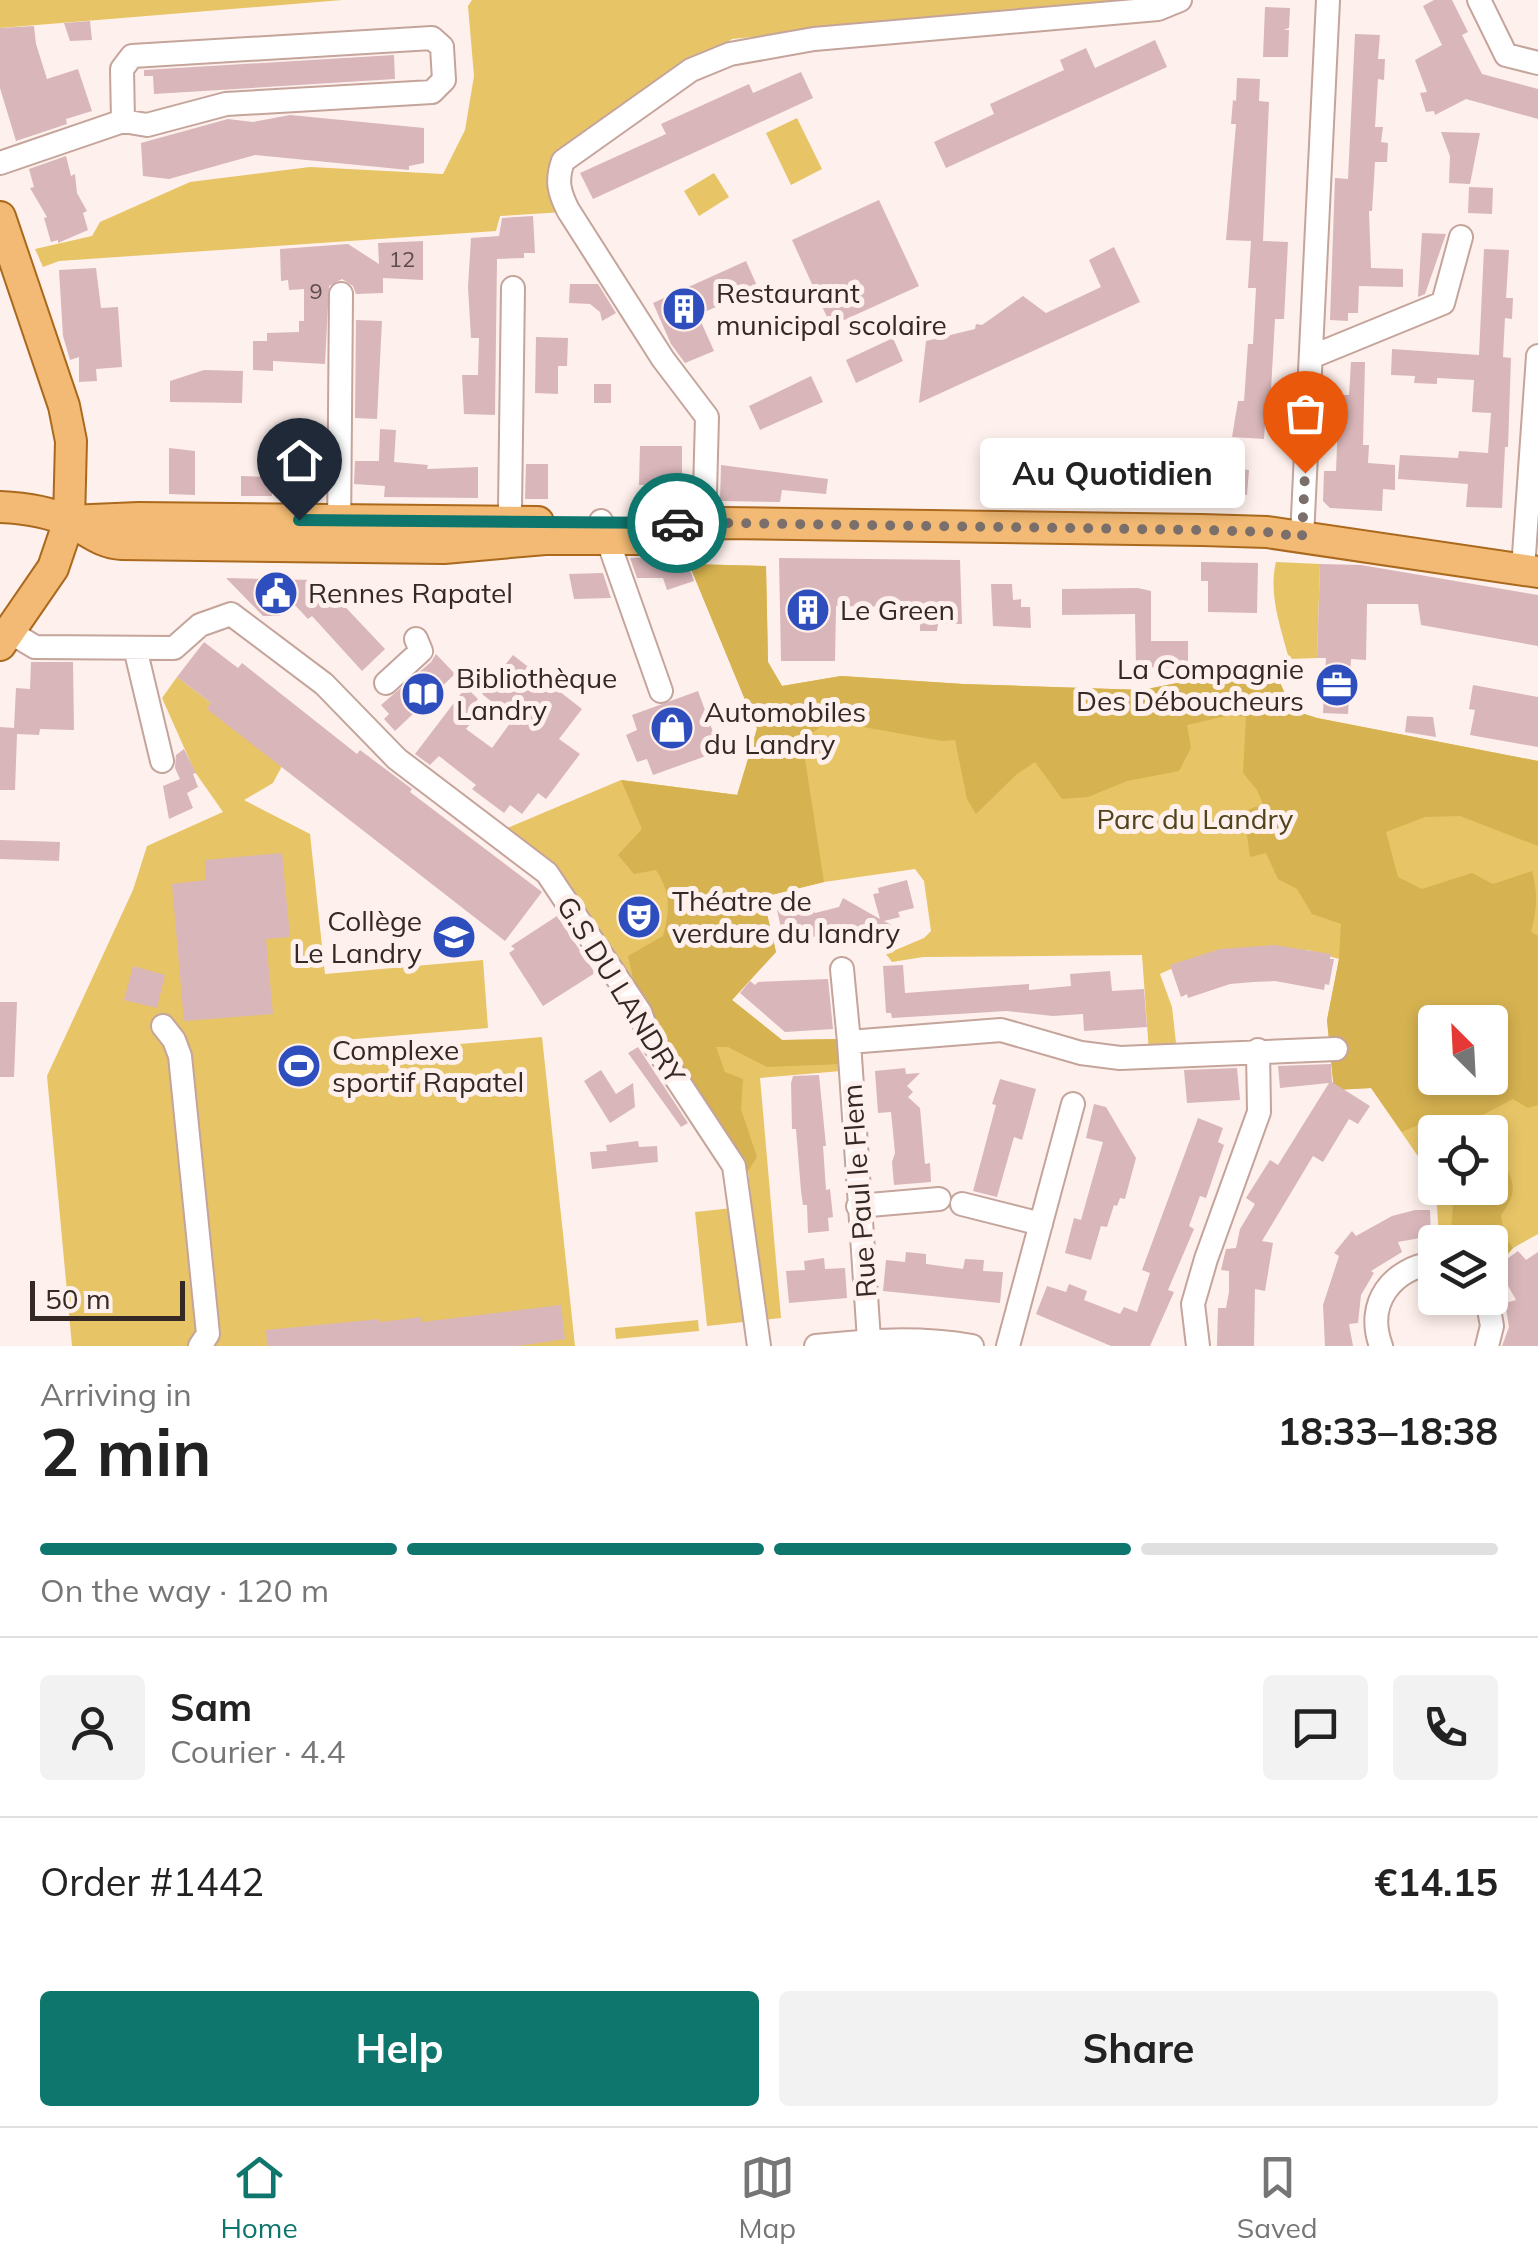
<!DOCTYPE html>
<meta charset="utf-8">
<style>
body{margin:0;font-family:Mulish,sans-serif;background:#f2f2f2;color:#222;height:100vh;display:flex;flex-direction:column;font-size:38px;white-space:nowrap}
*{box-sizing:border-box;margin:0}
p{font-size:32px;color:#767676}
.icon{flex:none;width:55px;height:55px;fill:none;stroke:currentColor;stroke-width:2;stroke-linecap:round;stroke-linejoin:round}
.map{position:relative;height:1346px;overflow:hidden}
.drawer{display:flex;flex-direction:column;background:#fff;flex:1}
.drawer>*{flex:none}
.needle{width:65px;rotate:336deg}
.buttons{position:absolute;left:1418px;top:1005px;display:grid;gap:20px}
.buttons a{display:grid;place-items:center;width:90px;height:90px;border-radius:10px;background:#fff;box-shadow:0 5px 15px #0003;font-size:50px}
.scale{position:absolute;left:30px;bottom:25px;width:155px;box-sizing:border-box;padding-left:10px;border:5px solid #352925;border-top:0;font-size:28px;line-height:35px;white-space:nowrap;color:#352925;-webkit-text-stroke:8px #fef0ec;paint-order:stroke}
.pin{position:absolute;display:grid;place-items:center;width:85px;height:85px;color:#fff;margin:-102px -42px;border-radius:50% 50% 50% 0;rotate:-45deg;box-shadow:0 0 10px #0007}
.pin .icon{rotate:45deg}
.courier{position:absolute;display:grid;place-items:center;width:100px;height:100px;margin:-50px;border:8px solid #0f766e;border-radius:50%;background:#fff;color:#222;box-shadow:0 2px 12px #0007}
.bubble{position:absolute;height:70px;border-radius:10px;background:#fff;box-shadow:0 5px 15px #0003;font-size:32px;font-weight:700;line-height:70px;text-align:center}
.head em{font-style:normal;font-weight:700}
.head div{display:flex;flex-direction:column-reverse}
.head{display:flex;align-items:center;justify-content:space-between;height:170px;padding:0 40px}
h1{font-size:65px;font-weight:700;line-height:75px}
.bar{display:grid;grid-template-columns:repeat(4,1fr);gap:15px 10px;align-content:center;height:120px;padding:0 40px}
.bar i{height:12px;border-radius:8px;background:#e0e0e0}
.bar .selected{background:#0f766e}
.bar p{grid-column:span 4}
.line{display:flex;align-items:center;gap:25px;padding:0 40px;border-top:2px solid #e0e0e0}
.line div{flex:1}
.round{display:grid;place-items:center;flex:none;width:105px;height:105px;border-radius:10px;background:#f2f2f2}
.cta{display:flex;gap:20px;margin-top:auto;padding:20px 40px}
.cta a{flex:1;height:115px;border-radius:10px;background:#0f766e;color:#fff;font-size:40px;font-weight:700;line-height:115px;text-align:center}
.cta a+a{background:#f2f2f2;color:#222}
.menu{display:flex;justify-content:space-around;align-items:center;height:140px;border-top:2px solid #e0e0e0;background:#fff;font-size:28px;color:#767676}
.menu a{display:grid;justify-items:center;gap:5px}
.menu .selected{color:#0f766e}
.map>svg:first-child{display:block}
</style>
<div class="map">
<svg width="1538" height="1346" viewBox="0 0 1538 1346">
<rect width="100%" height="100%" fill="#fef0ec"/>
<path fill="#e7c466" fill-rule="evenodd" d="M0 0H342L0 28Z
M472 0H1145L732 39 566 147 564 212 500 216 496 231 59 261 43 267 35 249 92 236 100 222 190 182 310 167 443 174 465 130 474 76 468 6Z
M797 118 822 169 791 185 766 133Z
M714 173 729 197 699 216 684 191Z
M1276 562 1320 564 1317 658 1289 659C1281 628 1268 594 1276 562Z
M689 564 766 566 768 662 782 686 841 676 963 684 1142 690 1272 664 1292 710 1317 718 1538 761V1234L1513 1248 1490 1274V1242H1439L1436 1188H1490V1132H1435V1181L1371 1088 1334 1090 1327 1020 1339 959 1308 950 1199 956 1160 974 1172 1007 1177 1052H1149L1142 955 923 957 892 962 886 954 924 938 931 931 924 881 915 869 824 882 763 897 776 952 732 1000 782 1040 839 1039 841 1071 760 1078 781 1318 707 1326 695 1212 752 1206 748 1171 638 1000 500 831 621 780 738 795 757 728ZM1435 1022H1490V1078H1435Z
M177 677 211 703 208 709 282 766 273 783 244 800 310 834 325 974 483 960 488 1028 331 1041V1055L542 1037 575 1346H72L47 1076 133 890 147 846 223 812 195 772 162 698Z
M698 1320 699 1331 616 1339 615 1328Z"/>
<path fill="#d6b250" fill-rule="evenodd" d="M689 564 766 566 768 662 782 686 841 676 963 684 1142 690 1272 664 1292 710 1317 718 1538 761V846L1460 816 1425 817 1386 832 1398 877 1422 889 1472 873 1493 884 1532 871C1538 892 1537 910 1531 932L1538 936V1105L1528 1108 1513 1099 1454 1130 1420 1124 1402 1132 1371 1088 1334 1090 1327 1020 1339 959 1341 924 1312 914 1297 889 1278 879 1266 853 1250 857 1247 835 1240 822 1250 809 1263 804 1257 790 1243 773 1246 717 1230 715 1187 725 1191 748 1179 771 1127 781 1088 797 1062 799 1035 762 1017 774 976 814 967 799 955 740 942 741 829 721 802 740 824 882 763 897 776 952 732 1000 782 1040 839 1039 841 1064 767 1067 728 1047H716L725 1072 743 1079 741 1109 757 1157 748 1171 638 1000 628 956 663 936C670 910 671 893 656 870L634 874 618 855 642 829 621 780 737 795 757 729ZM1435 1022H1490V1078H1435Z
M1490 1158 1502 1159C1515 1183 1518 1192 1501 1215L1504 1235 1513 1248 1490 1274V1242H1450L1453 1204 1450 1188H1490Z"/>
<path fill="#d9b6ba" d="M1434 0H1452L1468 32 1462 35 1482 74 1538 89V119L1466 99 1435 115 1434 111 1426 112 1420 93 1427 92 1415 60 1442 45 1423 6Z
M1265 7 1290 8 1289 28 1284 30H1289L1288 57H1263Z
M90 21 92 40 70 41 64 23Z
M34 26 36 44 47 79 78 69 92 111 66 119 67 124 16 141 0 88V28Z
M1355 34 1380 35 1378 59H1385L1384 80 1378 79 1375 127H1383L1381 142 1388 143 1387 162H1375L1372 211H1369L1371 268 1403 269V287L1359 286 1358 313H1348V321L1330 320 1335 178 1348 179Z
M1155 40 1167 67 946 168 934 142 994 114 990 104 1064 70 1060 60 1086 48 1095 68Z
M394 55 395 79 154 94 153 76H144V70Z
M801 72 813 98 593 199 580 173 666 134 661 124 749 84 753 93Z
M1237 78 1260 79 1259 101 1269 102 1263 241 1288 242 1284 319H1275L1269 425H1265L1264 439 1232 437 1238 401H1244L1248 344H1253L1256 288H1248L1251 241 1226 240 1236 124H1231L1233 100 1236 101Z
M290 115 424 128V163L409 166V170L255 155 169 179 143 176 141 143 228 119 253 122Z
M1441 132 1480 133 1470 184 1449 183 1450 156Z
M66 156 71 176 75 174 77 193 87 211 83 213 88 230 58 243V240L51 242 44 218 47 217 30 188 34 187 29 169Z
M1469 187 1493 188 1492 214 1468 213Z
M879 200 919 286 831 326 792 240Z
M533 216 535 253H524V258L497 259 495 415 464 414 462 375H478L479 338H471L468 287 471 238 499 236 502 218Z
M1422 233 1446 234 1425 294 1418 297Z
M423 241V280L383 278V293L356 294 353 286 342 279 329 286 325 364 273 361V371L253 370V341H267V333L299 332V321H304V289L289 290 288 280 281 281 280 249 348 244 379 264 378 243Z
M1114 247 1140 302 919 403 926 341 975 329 976 324 982 325 1023 296 1046 313 1101 287 1089 260Z
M1484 249 1509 250 1506 298H1513L1512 319 1505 318 1503 357 1511 358 1508 447H1505L1502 508 1466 507 1468 484 1398 479 1400 455 1458 458 1459 451 1488 453 1491 413 1472 412 1474 380 1437 378V384L1414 383 1415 376 1391 375 1392 349 1479 355Z
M746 261 758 288 698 315 714 351 685 363 671 344 653 303Z
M96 268 101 308 118 307 122 367 96 369 97 381 79 382V357L70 360 63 336 59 270Z
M570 284H598L616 313 602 321 600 312 590 304 569 303Z
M356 320 382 321 377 419 355 418Z
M536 337 568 338 567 366H558V394L535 393Z
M893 338 903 361 856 383 846 360Z
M1351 362H1365L1363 445H1369L1368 463 1395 465V490L1383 489 1382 511 1330 508 1323 501 1324 471H1336L1339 395H1349Z
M204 370 243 371 242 403 170 402V381Z
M811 376 823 402 760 430 749 406Z
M594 384H611V403H594Z
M380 429 396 430 394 462 428 465 427 469 478 467V498L384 497 385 486 354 484 355 461H379Z
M640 446H682V485H639Z
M169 448 195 451V495L169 494Z
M1165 448 1240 456V469L1249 470 1247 495 1154 481V496L1055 495 1054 485 1100 479 1121 469 1123 458 1143 459Z
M526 464H548V499H525Z
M721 465 828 479 826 494 782 490 780 502 720 501Z
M241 476 273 477 272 496H241Z
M678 557 685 566 688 564 694 581 667 590 663 578H637L630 558Z
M779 558 960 560 962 624H938L937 631H920V616H907V607L836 606 835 661H781Z
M1201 562 1258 563 1257 613 1208 612V581H1201Z
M1320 564 1361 565 1538 595V646L1421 625 1418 604H1367L1366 660 1351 659 1348 714 1323 713 1326 658H1317Z
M603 573 611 598 574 599 569 574Z
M226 578 314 580 332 597 334 595 385 649 362 671 312 616 308 619 293 603 279 616H263Z
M991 584H1012L1013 600 1021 599V607H1030L1031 628 993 626Z
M1138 588 1151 591V641H1188V668L1136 667 1135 614 1062 615V589Z
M204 642 238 668 242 663 357 754 360 750 412 789 410 792 542 892 505 941 207 709 211 703 177 677Z
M436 654 455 674 395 731 384 719 389 714 381 705 431 662Z
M513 655 582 709 559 739 580 754 546 799 538 793 522 814 510 805 504 813 472 789 476 785 439 756 430 765 415 754 466 687 478 699 463 719 470 724 466 729 492 748 513 719 482 694Z
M31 662H73L74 730 40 729 39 735 17 734 15 790H0V727L14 728 16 688 30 689Z
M1473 685 1538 697V747L1470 735 1475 710 1469 709Z
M698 691 720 751 653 775 647 759 637 762 626 735 637 730 632 715Z
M1407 716 1433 717 1436 737 1405 732Z
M184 749 196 773 193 774 198 787 187 793 193 808 169 819 163 786 180 779 175 768 176 755Z
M0 840 60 842 59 861 0 859Z
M282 853 290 937 266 939 273 1014 184 1021 172 884 206 880 205 860Z
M907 880 914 908 898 912 900 917 884 921 892 925 863 933 864 938 838 945 836 938 818 943 816 936 785 945 777 910 783 909 789 895 809 908 813 907 815 913 839 907 843 898 880 919 873 894 879 893 878 888Z
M557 916 595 973 543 1006 509 953 515 949 511 946Z
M1274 945 1331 954 1330 959H1334L1329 985 1325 984 1324 990 1275 981 1253 982 1230 984 1188 998 1187 994 1181 997 1170 965 1220 949Z
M903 965 905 993 1029 984V990L1071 986 1070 974 1110 971 1112 991 1144 989 1147 1027 1084 1031 1083 1014 1053 1016 1007 1011 892 1018 891 1013H886L883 966Z
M133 966 165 975 157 1008 124 1000Z
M828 979 833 1029 785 1032 740 993 750 981 755 985 758 982Z
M0 1002H17L14 1077H0Z
M638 1047 688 1123 681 1127 628 1053Z
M1331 1064 1332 1082 1370 1106 1358 1124 1349 1119 1323 1162 1313 1156 1262 1241 1273 1243 1265 1291 1255 1289 1254 1346H1217L1218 1308H1226L1229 1292V1271L1221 1270 1226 1249 1236 1248 1240 1229 1255 1204 1246 1198 1270 1160 1278 1165 1329 1083 1280 1088 1278 1066Z
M905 1068 906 1074 920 1073 907 1086 913 1092 908 1097 920 1108 925 1164 930 1163 931 1182 894 1185 892 1162 895 1153 891 1112 878 1113 875 1071Z
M1237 1068 1240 1100 1187 1103 1184 1070Z
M601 1070 616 1094 633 1083 635 1107 610 1123 584 1081Z
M819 1075 826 1146H823L826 1190 830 1189 833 1217 828 1218 829 1231 808 1233 807 1205H803L801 1191 796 1129H792L791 1083 793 1076Z
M1000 1079 1036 1089 1022 1140 1014 1137 997 1197 973 1191 996 1105 992 1104Z
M1094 1104 1106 1107 1136 1158 1125 1199 1120 1198 1117 1206 1114 1205 1107 1227 1101 1226 1091 1260 1065 1253 1074 1218 1081 1220 1103 1142 1086 1138Z
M1198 1118 1223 1128 1218 1142 1224 1145 1206 1198 1200 1196 1189 1226 1194 1229 1168 1290 1174 1292 1150 1346H1111L1036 1314 1047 1286 1066 1292 1069 1284 1087 1291 1084 1300 1120 1314 1124 1307 1137 1312 1150 1273 1142 1270Z
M638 1141 639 1147 657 1146 658 1162 592 1169 590 1152 607 1151 606 1145Z
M1415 1210H1430L1431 1236 1398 1242 1402 1252 1371 1271 1374 1273 1361 1295 1358 1323 1349 1324 1353 1346H1325L1323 1305 1339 1256 1334 1253 1352 1231 1356 1236 1392 1216Z
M1518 1251 1526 1260 1538 1252V1346H1502L1509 1327 1505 1303 1516 1300 1497 1266Z
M906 1252 926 1254V1264L963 1269 965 1259 984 1260 983 1271 1003 1272 1000 1303 883 1291 886 1260 905 1262Z
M824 1258 825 1269 845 1268 847 1298 789 1303 786 1271 805 1270 804 1261Z
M561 1305 565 1339 518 1346H267L266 1330 380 1319V1322L422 1317V1322Z"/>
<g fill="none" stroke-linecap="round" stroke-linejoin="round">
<defs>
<path id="minor" d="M1479 0 1506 55 1538 63
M0 163 123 121 147 125 226 104 432 92 444 80 442 47 432 38 132 56 122 69 123 121
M1311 357 1443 303 1461 237
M601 521 661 691
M704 531 707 417 663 359 568 210C559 192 556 181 563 161L691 70 730 54 814 39 1158 9 1180 0
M339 534 341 294
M508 535 506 523 510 508 513 288
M1302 537 1328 0
M1523 569 1538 356
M10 632 35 647 174 648 200 625 231 614 324 684 397 759 547 873 640 1012 649 1037 734 1166 759 1346
M135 648 162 761
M386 683 421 651 416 639
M842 969 849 1042
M163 1026 174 1040 180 1056 208 1334 200 1346
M962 1204 1041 1224
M858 1206 939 1199
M869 1340 849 1042 1001 1030 1081 1053 1120 1058 1336 1049
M816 1346C868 1340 920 1337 972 1346
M1008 1346 1073 1104
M1198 1346 1193 1304 1206 1259 1259 1112 1258 1050
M1381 1346C1365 1303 1392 1268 1435 1263
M1487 1346 1492 1326 1487 1298"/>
<path id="major" d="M0 217 64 406 71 441 69 521 53 568 0 645
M0 507C23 508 50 512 71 522 89 531 101 543 122 544L444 548 545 539H673L723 523 1202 530 1267 532 1538 572
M69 521 139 518 538 522"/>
</defs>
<use href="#minor" stroke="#c4a49b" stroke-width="26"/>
<use href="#major" stroke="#ab691d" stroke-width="34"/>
<use href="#minor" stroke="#fff" stroke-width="22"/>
<use href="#major" stroke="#f2ba74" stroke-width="30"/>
</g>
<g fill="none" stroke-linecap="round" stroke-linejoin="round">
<path stroke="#7b6f6b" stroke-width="10" stroke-dasharray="0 18" d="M677 523 704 531 723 523 1202 530 1267 532 1302 537 1305 473"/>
<path stroke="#0f766e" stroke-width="12" d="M299 520 677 523"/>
</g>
<defs>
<symbol id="building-disc" viewBox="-11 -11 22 22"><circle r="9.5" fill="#2e4ebe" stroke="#fef0ec"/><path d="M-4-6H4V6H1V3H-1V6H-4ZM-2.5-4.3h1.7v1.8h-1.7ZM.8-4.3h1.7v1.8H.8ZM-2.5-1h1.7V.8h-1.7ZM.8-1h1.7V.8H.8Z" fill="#fff"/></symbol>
<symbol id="civic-disc" viewBox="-11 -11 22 22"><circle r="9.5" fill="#2e4ebe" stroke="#fef0ec"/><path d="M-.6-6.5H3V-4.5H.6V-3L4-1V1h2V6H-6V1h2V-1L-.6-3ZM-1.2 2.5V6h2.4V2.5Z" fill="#fff"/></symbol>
<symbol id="office-disc" viewBox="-11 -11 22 22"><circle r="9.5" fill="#2e4ebe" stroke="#fef0ec"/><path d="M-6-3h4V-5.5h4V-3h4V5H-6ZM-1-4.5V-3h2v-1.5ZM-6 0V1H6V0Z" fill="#fff"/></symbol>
<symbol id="library-disc" viewBox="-11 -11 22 22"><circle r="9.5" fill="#2e4ebe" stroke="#fef0ec"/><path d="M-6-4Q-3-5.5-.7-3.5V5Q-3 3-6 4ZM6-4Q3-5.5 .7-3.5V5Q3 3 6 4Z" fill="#fff"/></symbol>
<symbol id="shop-disc" viewBox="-11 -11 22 22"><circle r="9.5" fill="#2e4ebe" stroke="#fef0ec"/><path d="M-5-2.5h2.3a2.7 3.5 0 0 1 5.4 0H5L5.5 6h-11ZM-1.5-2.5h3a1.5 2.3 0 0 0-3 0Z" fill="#fff"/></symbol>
<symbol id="theatre-disc" viewBox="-11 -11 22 22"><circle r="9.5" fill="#2e4ebe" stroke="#fef0ec"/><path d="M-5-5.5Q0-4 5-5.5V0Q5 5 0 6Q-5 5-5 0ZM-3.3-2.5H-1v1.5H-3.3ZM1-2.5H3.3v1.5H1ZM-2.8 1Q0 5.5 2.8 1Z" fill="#fff"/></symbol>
<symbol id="school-disc" viewBox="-11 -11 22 22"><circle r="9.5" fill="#2e4ebe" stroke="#fef0ec"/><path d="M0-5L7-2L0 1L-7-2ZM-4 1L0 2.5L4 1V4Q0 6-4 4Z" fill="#fff"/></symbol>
<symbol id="stadium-disc" viewBox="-11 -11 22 22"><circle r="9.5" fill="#2e4ebe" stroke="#fef0ec"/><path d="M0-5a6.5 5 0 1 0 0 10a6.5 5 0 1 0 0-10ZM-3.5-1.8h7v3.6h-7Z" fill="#fff"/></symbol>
</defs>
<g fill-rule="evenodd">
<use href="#building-disc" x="659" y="284" width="50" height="50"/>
<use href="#civic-disc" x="251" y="568" width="50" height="50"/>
<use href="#building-disc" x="783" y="585" width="50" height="50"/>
<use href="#office-disc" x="1312" y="660" width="50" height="50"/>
<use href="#library-disc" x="398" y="669" width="50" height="50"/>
<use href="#shop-disc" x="647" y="703" width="50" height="50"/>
<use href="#theatre-disc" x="614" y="892" width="50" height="50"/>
<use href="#school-disc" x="429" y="912" width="50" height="50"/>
<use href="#stadium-disc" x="274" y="1041" width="50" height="50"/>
</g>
<g text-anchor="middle" stroke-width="10" stroke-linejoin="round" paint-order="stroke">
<g font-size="22" fill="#5e4c4a">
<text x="402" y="267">12</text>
<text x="316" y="299">9</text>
</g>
<g font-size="28" fill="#352925" stroke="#fef0ec" text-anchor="start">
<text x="716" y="303">Restaurant<tspan x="716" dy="32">municipal scolaire</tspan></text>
<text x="308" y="603">Rennes Rapatel</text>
<text x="840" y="620">Le Green</text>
<text x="1304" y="679" text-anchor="end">La Compagnie<tspan x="1304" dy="32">Des Déboucheurs</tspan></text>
<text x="456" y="688">Bibliothèque<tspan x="456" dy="32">Landry</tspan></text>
<text x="704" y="722">Automobiles<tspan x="704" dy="32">du Landry</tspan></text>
<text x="672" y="911">Théatre de<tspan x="672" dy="32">verdure du landry</tspan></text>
<text x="422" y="931" text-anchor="end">Collège<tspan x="422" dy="32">Le Landry</tspan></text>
<text x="332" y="1060">Complexe<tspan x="332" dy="32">sportif Rapatel</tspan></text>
</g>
<g font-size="28" fill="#51431a" stroke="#fef0ec">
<text x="1195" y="829">Parc du Landry</text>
</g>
<g font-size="28" fill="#352925" stroke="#fef0ec">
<text transform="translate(621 990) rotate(58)" y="10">G.S DU LANDRY</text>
<text transform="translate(859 1191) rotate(-94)" y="10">Rue Paul le Flem</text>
</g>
</g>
</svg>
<div class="buttons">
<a><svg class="needle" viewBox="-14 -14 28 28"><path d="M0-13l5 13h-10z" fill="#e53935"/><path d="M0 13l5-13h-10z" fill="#767676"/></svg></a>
<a><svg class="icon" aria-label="locate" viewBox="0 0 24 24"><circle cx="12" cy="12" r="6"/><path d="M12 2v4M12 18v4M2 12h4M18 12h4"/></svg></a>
<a><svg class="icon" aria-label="layers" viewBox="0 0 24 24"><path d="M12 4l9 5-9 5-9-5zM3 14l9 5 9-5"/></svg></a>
</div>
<div class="scale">50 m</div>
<div class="pin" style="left:1305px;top:473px;background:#ea580c"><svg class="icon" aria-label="bag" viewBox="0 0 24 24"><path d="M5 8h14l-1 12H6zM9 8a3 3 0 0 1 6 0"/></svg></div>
<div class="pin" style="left:299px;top:520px;background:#1f2937"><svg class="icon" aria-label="home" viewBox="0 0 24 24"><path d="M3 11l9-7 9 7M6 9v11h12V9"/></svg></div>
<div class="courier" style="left:677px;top:523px"><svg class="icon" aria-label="car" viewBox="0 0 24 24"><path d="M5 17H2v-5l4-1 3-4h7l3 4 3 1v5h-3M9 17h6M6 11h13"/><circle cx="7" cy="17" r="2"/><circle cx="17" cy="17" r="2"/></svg></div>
<div class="bubble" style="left:980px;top:438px;width:265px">Au Quotidien</div>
</div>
<section class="drawer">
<div class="head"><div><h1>2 min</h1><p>Arriving in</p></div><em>18:33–18:38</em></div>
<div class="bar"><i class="selected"></i><i class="selected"></i><i class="selected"></i><i></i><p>On the way · 120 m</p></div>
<div class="line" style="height:180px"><a class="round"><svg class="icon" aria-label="person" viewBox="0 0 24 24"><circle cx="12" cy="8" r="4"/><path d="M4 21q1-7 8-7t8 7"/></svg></a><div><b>Sam</b><p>Courier · 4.4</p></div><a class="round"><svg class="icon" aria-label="chat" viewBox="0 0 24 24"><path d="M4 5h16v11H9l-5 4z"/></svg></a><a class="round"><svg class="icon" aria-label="phone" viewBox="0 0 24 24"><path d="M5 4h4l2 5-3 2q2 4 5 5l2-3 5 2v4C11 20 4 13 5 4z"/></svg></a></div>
<div class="line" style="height:130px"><div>Order #1442</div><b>€14.15</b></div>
<div class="cta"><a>Help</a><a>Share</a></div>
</section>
<nav class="menu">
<a class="selected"><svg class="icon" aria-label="home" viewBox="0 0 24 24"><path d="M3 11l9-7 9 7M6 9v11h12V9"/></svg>Home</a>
<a><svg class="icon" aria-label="map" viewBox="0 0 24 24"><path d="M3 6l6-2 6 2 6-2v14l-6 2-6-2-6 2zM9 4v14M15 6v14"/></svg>Map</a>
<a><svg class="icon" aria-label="saved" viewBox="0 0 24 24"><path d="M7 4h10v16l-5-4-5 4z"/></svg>Saved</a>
</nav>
